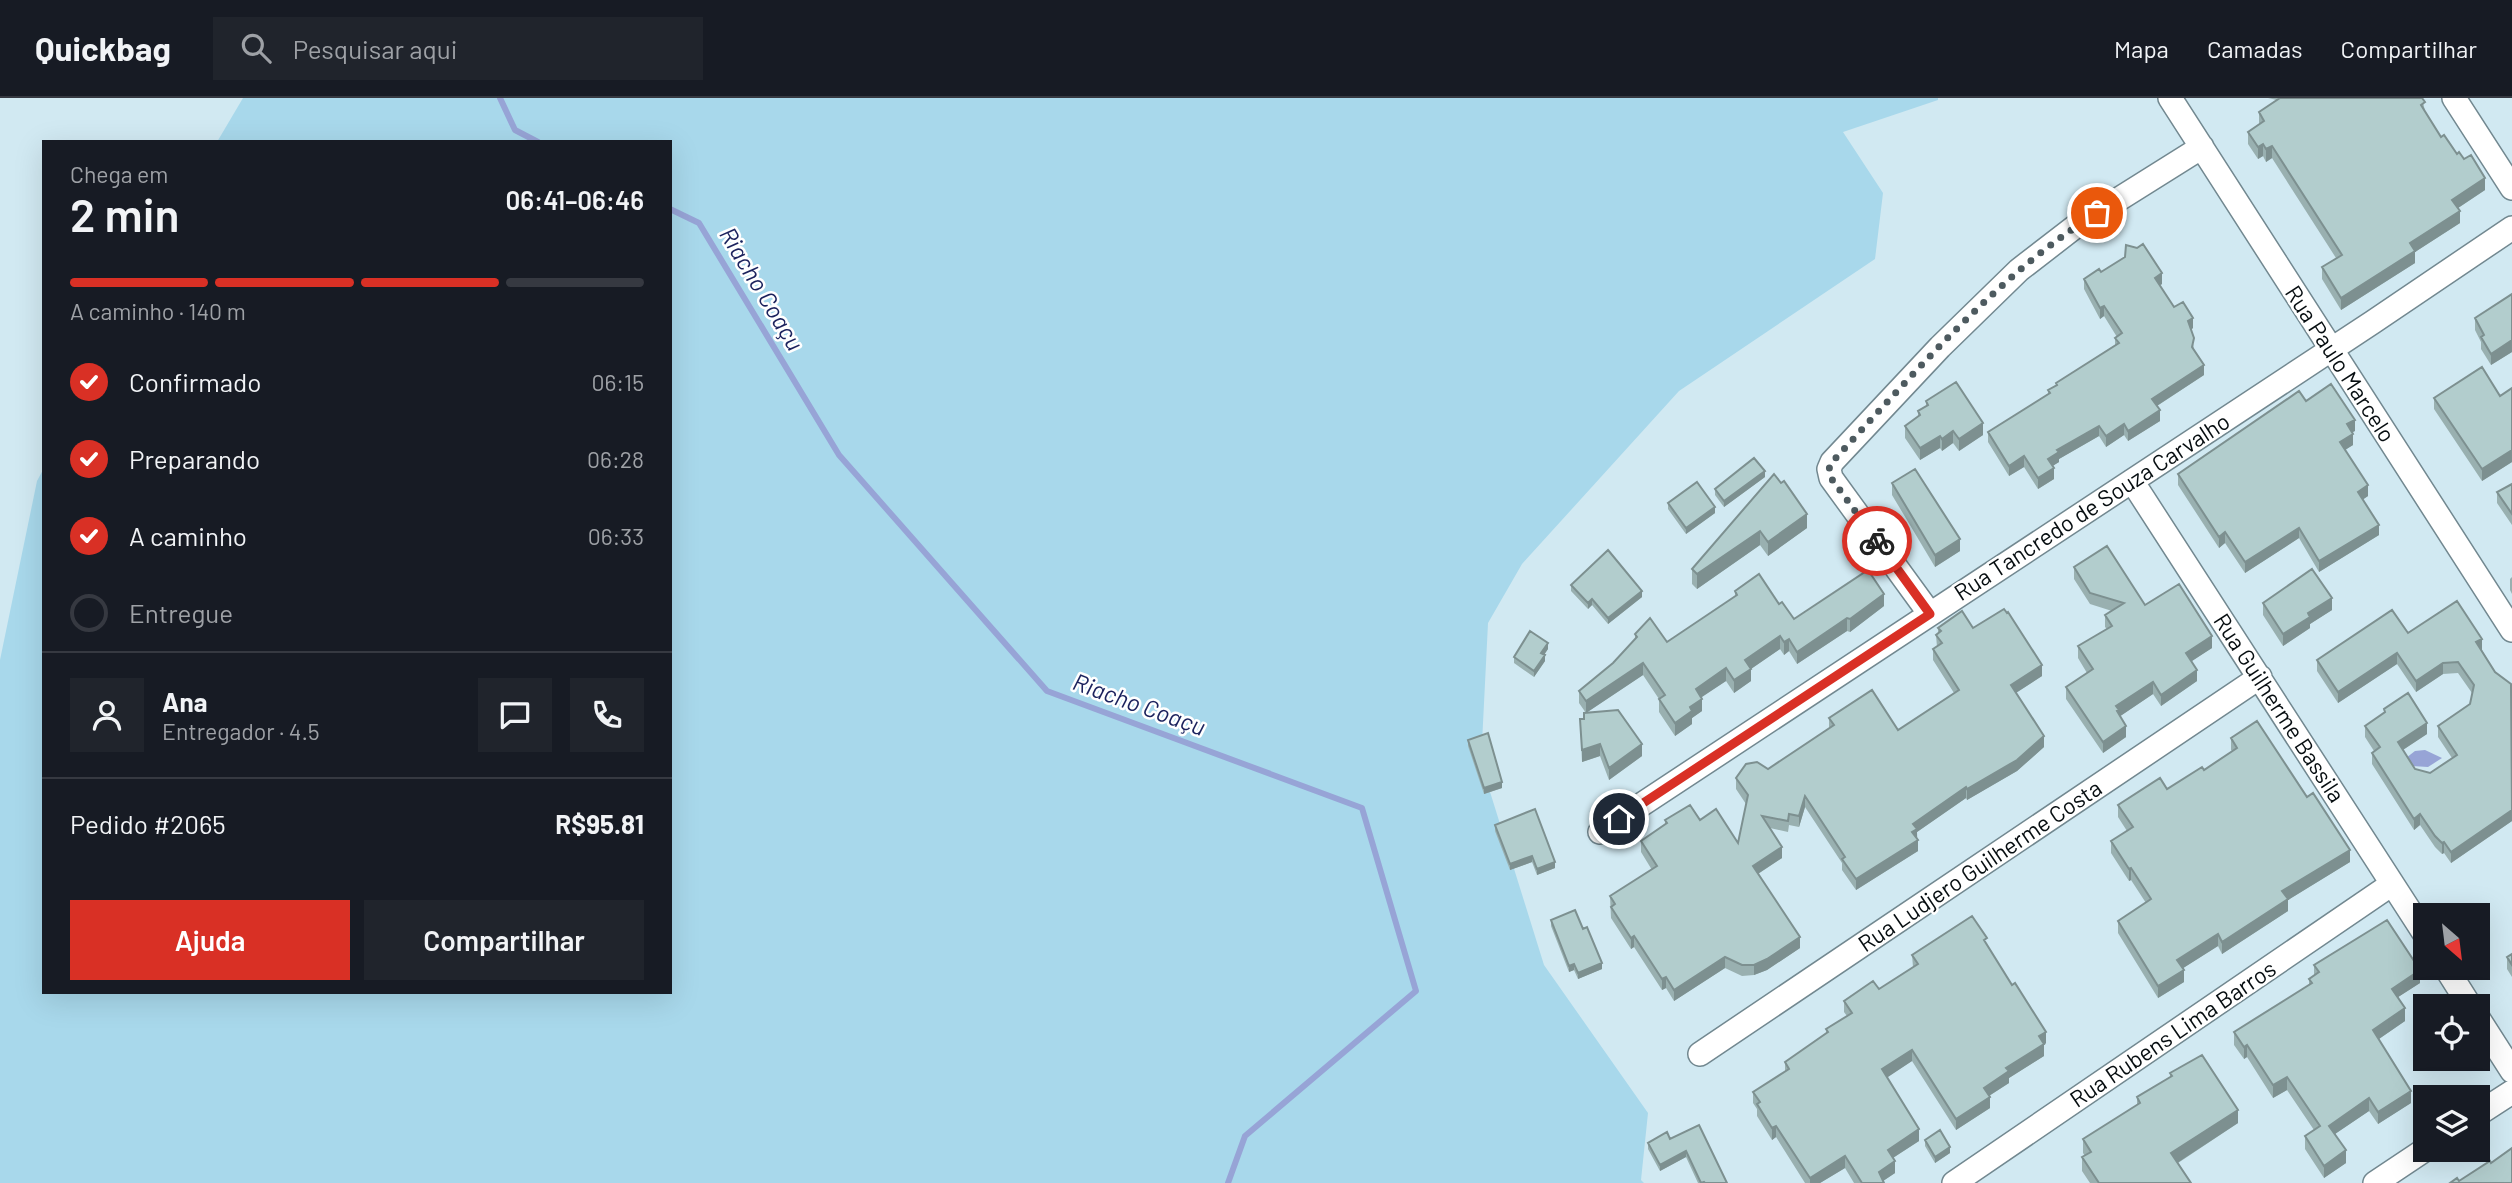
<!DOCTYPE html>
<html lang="pt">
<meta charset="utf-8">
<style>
body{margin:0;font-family:Barlow,sans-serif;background:#20242c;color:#f1f3f6;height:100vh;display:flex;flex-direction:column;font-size:26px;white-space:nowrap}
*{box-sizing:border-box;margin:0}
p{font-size:23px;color:#9ea1a6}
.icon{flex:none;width:38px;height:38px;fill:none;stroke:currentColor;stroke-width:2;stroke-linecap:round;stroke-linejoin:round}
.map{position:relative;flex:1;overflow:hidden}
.side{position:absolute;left:42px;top:42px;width:630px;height:854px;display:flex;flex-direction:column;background:#171b24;border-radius:0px;box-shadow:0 7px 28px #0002}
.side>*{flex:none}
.needle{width:46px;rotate:152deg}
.tools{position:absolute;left:2413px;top:805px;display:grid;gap:14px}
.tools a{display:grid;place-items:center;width:77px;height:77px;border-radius:0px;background:#171b24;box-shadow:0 7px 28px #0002;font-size:35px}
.pin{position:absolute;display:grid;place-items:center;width:60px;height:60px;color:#fff;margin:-30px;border:4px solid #fff;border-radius:50%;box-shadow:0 2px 7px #0007}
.courier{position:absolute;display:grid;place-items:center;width:70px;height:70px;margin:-35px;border:5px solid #d93025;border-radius:50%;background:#fff;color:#222;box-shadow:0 2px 9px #0007}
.summary em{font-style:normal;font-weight:600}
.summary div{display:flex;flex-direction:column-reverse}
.summary{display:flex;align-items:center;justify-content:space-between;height:119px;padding:0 28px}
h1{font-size:46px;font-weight:600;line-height:52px}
.bar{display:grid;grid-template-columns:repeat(4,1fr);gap:10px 7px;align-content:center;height:84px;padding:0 28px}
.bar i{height:9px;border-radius:5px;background:#363941}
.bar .selected{background:#d93025}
.bar p{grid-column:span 4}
.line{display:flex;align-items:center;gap:18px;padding:0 28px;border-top:2px solid #363941}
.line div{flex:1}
.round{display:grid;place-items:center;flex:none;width:74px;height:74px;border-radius:0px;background:#20242c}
ol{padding:0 28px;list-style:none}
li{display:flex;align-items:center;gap:21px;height:77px}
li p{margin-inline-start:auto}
li .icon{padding:7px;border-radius:50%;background:#d93025;color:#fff;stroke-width:4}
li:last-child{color:#9ea1a6}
li i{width:38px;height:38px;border:4px solid #363941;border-radius:50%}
.primary-button{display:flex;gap:14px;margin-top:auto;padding:14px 28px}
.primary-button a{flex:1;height:80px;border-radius:0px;background:#d93025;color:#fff;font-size:28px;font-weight:600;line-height:80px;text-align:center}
.primary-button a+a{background:#20242c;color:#f1f3f6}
header{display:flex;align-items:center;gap:42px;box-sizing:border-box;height:98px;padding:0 35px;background:#171b24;border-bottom:2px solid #363941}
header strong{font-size:33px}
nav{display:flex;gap:38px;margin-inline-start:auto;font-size:24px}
.search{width:490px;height:63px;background:#20242c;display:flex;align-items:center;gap:18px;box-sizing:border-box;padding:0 24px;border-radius:0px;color:#9ea1a6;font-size:26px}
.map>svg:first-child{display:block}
</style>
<header>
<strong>Quickbag</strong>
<div class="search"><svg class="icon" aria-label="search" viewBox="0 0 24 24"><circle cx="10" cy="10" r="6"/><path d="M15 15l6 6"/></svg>Pesquisar aqui</div>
<nav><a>Mapa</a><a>Camadas</a><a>Compartilhar</a></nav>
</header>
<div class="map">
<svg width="2512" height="1085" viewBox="0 0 2512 1085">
<rect width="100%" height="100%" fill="#d1e9f2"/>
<path fill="#a8d8eb" d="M243 0H1938V2L1843 34 1883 95 1875 161 1679 293 1522 466 1488 525 1481 665 1544 867 1648 1015 1641 1082 1644 1085H0V562L37 383 44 370V894H670V44H217Z"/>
<path fill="#97a4d6" d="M2425 652 2442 660 2428 669 2412 668 2406 660 2415 653Z"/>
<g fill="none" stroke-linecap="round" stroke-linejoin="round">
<path stroke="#97a4d6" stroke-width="6" d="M500 0 515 32 538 44
M670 111 699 125 839 357 1047 593 1362 710 1416 893 1245 1038 1228 1085"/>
<defs>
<path id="street" d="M2170 0 2512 532
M2454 0 2512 90
M2132 383 2426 838
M1930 516 1831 380 1829 371 1832 364 1940 249 2019 172 2076 128 2202 49
M1600 734 2373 224 2512 130
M2446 870 2470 908
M2478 920 2512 973
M1700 956 2260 579
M2478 1016 2512 994
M1954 1085 2392 786
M2375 1085 2426 1051"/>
</defs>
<use href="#street" stroke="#728890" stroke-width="26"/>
<use href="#street" stroke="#fff" stroke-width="23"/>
</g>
<path fill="#99b0b0" d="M2268 0H2422L2425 13 2441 39 2485 92 2458 110 2460 125 2415 154V165L2341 212 2322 181V169L2336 160 2272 60 2266 64 2263 58 2258 61 2248 46V34L2259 26V14L2277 2Z
M2101 174 2162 186 2160 187 2174 209 2193 230 2191 232 2194 252 2204 277 2157 308 2160 323 2128 343 2124 337 2106 349 2099 338 2059 361V364L2052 368 2054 381 2038 391 2024 369 2009 378 1988 344V334L2048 296V292L2056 287V285L2115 247V240L2117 239 2104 218 2100 221 2084 191V181Z
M2512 196V254L2491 267 2481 251V244L2475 232V220Z
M2512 290V364L2482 383 2434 311V300L2500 298Z
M1926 303 1983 337 1959 353 1953 345 1942 353 1940 350 1920 362 1905 340V328L1918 319V313L1926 308Z
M2306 303 2355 333 2352 334 2353 347 2345 352 2368 398 2363 401 2379 437 2319 474 2299 440 2245 475 2225 445 2219 450 2178 387V376Z
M1765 379 1724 409 1715 397V391Z
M1781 385 1807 430 1768 458 1760 447 1697 491 1692 486V471Z
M1892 385 1960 453 1935 469 1892 397Z
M2512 386V427L2497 405V394Z
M1668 405 1715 415 1686 436 1668 411Z
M2074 469 2145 507 2212 550 2191 563 2197 583 2161 608 2153 596 2120 618 2126 639 2103 655 2066 601V589L2087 575 2078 560V548L2107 531 2105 529V517L2112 513 2090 506 2074 481Z
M2512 479V496L2510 492V481Z
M1571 487 1642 499 1608 526 1592 507 1588 511 1571 493Z
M1735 493 1779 506 1794 521 1884 508 1850 534 1847 533 1797 566 1789 553 1784 557 1780 551 1751 571V583L1734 595 1726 583 1701 599 1702 613 1692 620V626L1675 638 1659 614V601L1643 577 1586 615 1579 605V593L1613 565 1635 541V536L1667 544 1735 499Z
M2263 505 2332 512 2310 526V530L2283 548 2263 517Z
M1938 530H1973L2042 578 2016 595 2044 649 2017 673 1967 702 1966 700 1917 734 1918 753 1856 792 1842 772V765L1805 709 1799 729 1789 727 1788 734 1770 730 1782 760 1758 776 1800 850 1767 872 1754 877 1742 878 1725 870 1674 903 1666 890 1662 892 1634 849 1631 851 1611 820 1610 798 1652 772 1641 754V743L1665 727V722H1700L1738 745 1746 706 1736 691V680L1768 671 1829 631V620L1898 632 1954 595 1933 562V551L1937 549 1936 537 1938 535Z
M2408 535 2482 552 2495 574 2512 590V723L2451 765 2444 755 2442 756 2435 749 2420 727 2414 732 2372 666V655L2374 653 2365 639V628L2384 615V611L2427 636 2403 652 2415 671 2430 675 2452 660 2438 639V628L2470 606 2472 595 2458 575 2443 576 2416 594 2397 566 2338 605 2317 573V562Z
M1548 551 1544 557 1545 563 1534 579 1514 565V559Z
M1580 621 1642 658 1609 682 1600 658 1582 664Z
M2231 640 2350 764 2288 802V813L2222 856 2218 848 2183 870 2184 884 2158 900 2118 835V823L2146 805 2131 782 2129 783 2111 755V743L2127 733 2118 719V707L2167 691 2204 672 2232 653 2231 652Z
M1468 642 1502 690 1484 696 1468 648Z
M1495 727 1555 770 1537 777 1532 764 1510 772 1495 733Z
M1551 822 1583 831 1602 871 1578 881 1574 872 1569 874 1551 828Z
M1987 847 2046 945 2044 947V958L2009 980V985L1989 998 1990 1010 1956 1032 1912 963 1887 979 1919 1043 1893 1060 1895 1075 1883 1083 1884 1085H1854L1845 1070 1820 1085H1805L1776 1039 1772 1042 1757 1018V1011L1753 1005V994L1785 974V964L1826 935V931L1847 918 1844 914V903L1879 891 1913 869 1912 857Z
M2512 856V879L2507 871V859Z
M2314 867 2420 885 2398 899 2405 923 2379 941 2411 1005 2378 1026 2369 1013 2335 1036 2346 1065 2324 1080 2305 1051V1038L2314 1032 2287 992 2273 1000 2247 959 2244 961 2234 947V934L2309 887V881L2314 877Z
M2170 975 2238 1025 2178 1065 2191 1085H2090L2082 1073V1059L2085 1058 2083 1055V1041L2137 1007V999L2170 979Z
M1670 1041 1727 1085H1698L1686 1059 1660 1073 1648 1051V1045Z
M1925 1042 1950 1055 1935 1065 1925 1048Z"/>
<path fill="#7d9090" d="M2263 46V58L2258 61V49Z
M2272 48V60L2266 64V51Z
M2485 80V92L2452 114V102Z
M2460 113V125L2415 154V165L2341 212V200L2410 145Z
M2162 175V186L2155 190V180Z
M2104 208V218L2100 221V210Z
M2193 220V230L2188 233V223Z
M2512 242V254L2491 267V256Z
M2204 267V277L2152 311V301Z
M2160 312V323L2128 343V333Z
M2355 322V333L2347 337V326Z
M1983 325V337L1959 353V341Z
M2124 326V337L2106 349V338Z
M2099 328V338L2059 361V364L2048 371V361L2057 352Z
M1953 333V345L1942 353V341Z
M2353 336V347L2340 355V344Z
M1940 338V350L1920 362V350Z
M2512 352V364L2482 383V371Z
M2024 358V369L2009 378V368Z
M2054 370V381L2038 391V380Z
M1765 373V379L1724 409V403Z
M2368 387V398L2358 405V394Z
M1715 409V415L1686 436V430Z
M1807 416V430L1768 458V444Z
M2379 427V437L2319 474V463Z
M2299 430V440L2245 475V464Z
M1760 433V447L1697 491V476Z
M2225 434V445L2219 450V439Z
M1960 441V453L1935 469V457Z
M1642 493V499L1608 526V520Z
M1884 496V508L1850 534V521Z
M2332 500V512L2310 526V530L2283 548V536L2308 515Z
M1592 501V507L1588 511V505Z
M1847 520V533L1797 566V554Z
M1780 538V551L1745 575V562Z
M2212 538V550L2186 567V555Z
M1789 541V553L1784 557V544Z
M2482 541V552L2476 555V544Z
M1548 545V551L1541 561V555Z
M2397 555V566L2338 605V594Z
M1545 557V563L1534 579V573Z
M1643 565V577L1586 615V603Z
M2443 565V576L2416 594V583Z
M2042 567V578L2011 598V587Z
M1726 570V583L1696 603V591Z
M1751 571V583L1734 595V582Z
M2197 572V583L2161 608V597Z
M2153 584V596L2119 619 2116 608Z
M1702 601V613L1692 620V626L1675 638V625L1690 609Z
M2427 625V636L2398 655V644Z
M2126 628V639L2103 655V644Z
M2044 638V649L2017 673 1967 702V691Z
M1600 646V658L1582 664V652Z
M1642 646V658L1609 682V670Z
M1502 684V690L1484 696V690Z
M1966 689V700L1917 734V742L1912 745 1913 726Z
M1805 698V709L1799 729V718Z
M2512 712V723L2451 765V754Z
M2420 716V727L2414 732V721Z
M1918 742V753L1856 792V781Z
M2444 744V755L2442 756V745Z
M1782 749V760L1753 779V768Z
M2350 752V764L2288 802V813L2222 856V844L2282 793Z
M1532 758V764L1510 772V766Z
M1555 764V770L1537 777V771Z
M2131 770V782L2129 783V771Z
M2218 836V848L2177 874V862Z
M1634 838V849L1631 851V840Z
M1800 839V850L1767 872 1754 877V867Z
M1725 859V870L1674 903V892Z
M1602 865V871L1578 881V875Z
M1574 866V872L1569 874V868Z
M2184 872V884L2158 900V888Z
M2420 872V885L2392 903V891Z
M1666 879V890L1662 892V881Z
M2405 910V923L2373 945V932Z
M2046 934V945L2044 947V958L2009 980V985L1984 1001V990L2039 938Z
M2247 947V959L2244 961V949Z
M1912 952V963L1882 983V971Z
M2287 979V992L2273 1000V987Z
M2411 993V1005L2378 1026V1014Z
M1990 999V1010L1956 1032V1021Z
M2369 1000V1013L2329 1040V1028Z
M2238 1012V1025L2171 1069V1055Z
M1776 1028V1039L1772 1042V1030Z
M1919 1031V1043L1888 1063V1052Z
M1950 1049V1055L1935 1065V1059Z
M2346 1052V1065L2324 1080V1068Z
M1686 1053V1059L1660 1073V1067Z
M1845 1058V1070L1820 1085H1810V1080Z
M1895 1063V1075L1880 1085 1879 1074Z"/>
<path fill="#b2cdcd" stroke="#7d9090" stroke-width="2" d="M2280 0H2422L2425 4 2421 7 2441 39 2444 37 2457 56 2459 54 2464 61 2471 57 2485 80 2452 102 2460 113 2410 145 2415 153 2341 200 2322 169 2342 157 2272 48 2266 51 2263 46 2258 49 2248 34 2264 23 2259 14Z
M2143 146 2162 175 2155 180 2174 209 2183 204 2193 220 2188 223 2194 240 2192 249 2204 267 2152 301 2160 312 2128 333 2124 326 2106 338 2099 328 2057 352 2059 354 2048 361 2054 370 2038 380 2024 358 2009 368 1988 334 2050 295 2048 292 2057 287 2056 285 2119 245 2115 240 2122 235 2104 208 2100 210 2084 181 2099 171 2101 174 2125 159 2126 147 2137 150Z
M2512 196V242L2491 256 2481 239 2484 237 2475 220Z
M2482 269 2500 298 2512 290V352L2482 371 2434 300Z
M1956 284 1983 325 1959 341 1953 333 1942 341 1940 338 1920 350 1905 328 1920 317 1918 313 1928 307 1926 303Z
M2331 286 2355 322 2347 326 2353 336 2340 344 2368 387 2358 394 2379 427 2319 463 2299 430 2245 464 2225 434 2219 439 2178 376 2299 293 2306 303Z
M1754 360 1765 373 1724 403 1715 391Z
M1915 371 1960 441 1935 457 1892 385Z
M1774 376 1781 385 1784 383 1807 416 1768 444 1760 433 1697 476 1692 471Z
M1697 384 1715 409 1686 430 1668 405Z
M2512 386V416L2497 394Z
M2107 448 2145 507 2179 486 2212 538 2186 555 2197 572 2161 597 2153 584 2116 608 2119 612 2117 613 2126 628 2103 644 2066 589 2093 571 2078 548 2112 528 2105 517 2124 505 2090 495 2074 469Z
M1608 452 1642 493 1608 520 1592 501 1588 505 1571 487Z
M2312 471 2332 500 2308 515 2310 519 2283 536 2263 505Z
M1868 472 1884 496 1850 521 1847 520 1797 554 1789 541 1784 544 1780 538 1745 562 1751 571 1734 582 1726 570 1696 591 1702 601 1690 609 1692 613 1675 625 1659 601 1665 597 1643 565 1586 603 1579 593 1613 565 1637 539 1635 536 1650 520 1667 544 1737 497 1735 493 1759 476 1779 506 1782 504 1794 521Z
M2457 503 2482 541 2476 544 2495 574 2511 586 2512 712 2451 754 2444 744 2442 745 2435 738 2420 716 2414 721 2372 655 2380 649 2365 628 2385 614 2384 611 2408 595 2427 625 2398 644 2415 671 2430 675 2457 657 2438 628 2470 606 2474 587 2458 564 2443 565 2416 583 2397 555 2338 594 2317 562 2392 512 2408 535Z
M2004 511 2007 515 2008 514 2042 567 2011 587 2044 638 2017 662 1967 691 1966 689 1913 726 1917 731 1912 734 1918 742 1856 781 1842 761 1845 759 1805 698 1799 718 1789 716 1788 723 1762 718 1782 749 1753 768 1800 839 1767 861 1754 867H1742L1725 859 1674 892 1666 879 1662 881 1634 838 1631 840 1611 809 1615 806 1610 798 1657 768 1641 743 1667 725 1665 722 1690 707 1700 722 1716 711 1738 745 1748 697 1736 680 1746 666 1757 664 1768 671 1834 627 1829 620 1872 592 1898 632 1959 592 1933 551 1942 545 1936 537 1941 533 1938 530 1962 513 1973 530Z
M1530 533 1548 545 1541 555 1545 557 1534 573 1514 559Z
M1618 612 1642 646 1609 670 1600 646 1582 652 1580 621H1584V615Z
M2257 623 2307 699 2313 695 2350 752 2282 793 2288 801 2222 844 2218 836 2177 862 2184 872 2158 888 2118 823 2151 801 2131 770 2129 771 2111 743 2133 729 2118 707 2160 680 2167 691 2202 669 2204 672 2237 650 2231 640Z
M1488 635 1502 684 1484 690 1468 642Z
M1535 711 1555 764 1537 771 1532 758 1510 766 1495 727Z
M1575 812 1583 831 1587 829 1602 865 1578 875 1574 866 1569 868 1551 822Z
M1972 818 1987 840 1984 842 2012 887 2015 885 2046 934 2039 938 2044 946 2006 970 2009 973 1984 990 1990 999 1956 1021 1912 952 1882 971 1919 1031 1888 1052 1895 1063 1879 1074 1884 1085H1862L1845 1058 1810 1080 1776 1028 1772 1030 1757 1006 1760 1004 1753 994 1789 971 1785 964 1828 934 1826 931 1852 915 1844 903 1873 883 1879 891 1918 866 1912 857Z
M2387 822 2420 872 2392 891 2405 910 2373 932 2411 993 2378 1014 2369 1000 2329 1028 2346 1052 2324 1068 2305 1038 2320 1028 2287 979 2273 987 2247 947 2244 949 2234 934 2312 885 2309 881 2319 874 2314 867Z
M2512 856V867L2507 859Z
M2202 957 2238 1012 2171 1055 2191 1085H2099L2082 1059 2091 1054 2083 1041 2140 1005 2137 999 2172 978 2170 975Z
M1699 1027 1727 1085H1705L1704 1084 1701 1085 1686 1053 1660 1067 1648 1045 1667 1034 1670 1041Z
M1940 1032 1950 1049 1935 1059 1925 1042Z
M2512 1050V1085H2450L2457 1080 2459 1083 2490 1063 2491 1065Z"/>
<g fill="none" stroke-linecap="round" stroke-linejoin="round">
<path stroke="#4d5a5f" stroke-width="7" stroke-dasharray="0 12.6" d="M1877 443 1831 380 1829 371 1832 364C1912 278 1997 177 2097 115"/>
<path stroke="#d93025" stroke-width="9" d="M1619 721 1930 516 1877 443"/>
</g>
<g text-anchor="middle" stroke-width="5" stroke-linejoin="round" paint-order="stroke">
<g font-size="23" fill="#060d10" stroke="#fff">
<text transform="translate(2340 266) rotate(57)" y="8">Rua Paulo Marcelo</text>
<text transform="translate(2092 409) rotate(-33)" y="8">Rua Tancredo de Souza Carvalho</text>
<text transform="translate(2279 610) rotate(57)" y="8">Rua Guilherme Bassila</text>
<text transform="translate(1980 768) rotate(-34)" y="8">Rua Ludjero Guilherme Costa</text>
<text transform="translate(2173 936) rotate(-34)" y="8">Rua Rubens Lima Barros</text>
</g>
<g font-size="24" font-style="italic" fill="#1b225d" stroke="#fff">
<text transform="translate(761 191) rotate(59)" y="8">Riacho Coaçu</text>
<text transform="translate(1139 607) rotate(20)" y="8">Riacho Coaçu</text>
</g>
</g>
</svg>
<div class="tools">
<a><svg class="needle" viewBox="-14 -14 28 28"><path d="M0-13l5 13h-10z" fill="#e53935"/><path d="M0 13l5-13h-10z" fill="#9ea1a6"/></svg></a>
<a><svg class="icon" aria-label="locate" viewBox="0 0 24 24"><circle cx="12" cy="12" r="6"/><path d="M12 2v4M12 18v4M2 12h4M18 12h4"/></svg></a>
<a><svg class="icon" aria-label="layers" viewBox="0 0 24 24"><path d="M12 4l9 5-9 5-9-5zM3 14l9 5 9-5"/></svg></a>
</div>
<div class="pin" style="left:2097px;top:115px;background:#ea580c"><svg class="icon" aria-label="bag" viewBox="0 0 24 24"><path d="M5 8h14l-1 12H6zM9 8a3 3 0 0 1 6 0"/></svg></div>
<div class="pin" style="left:1619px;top:721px;background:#1f2937"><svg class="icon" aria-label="home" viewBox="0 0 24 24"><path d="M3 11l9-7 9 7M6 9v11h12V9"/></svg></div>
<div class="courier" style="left:1877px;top:443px"><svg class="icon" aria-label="bike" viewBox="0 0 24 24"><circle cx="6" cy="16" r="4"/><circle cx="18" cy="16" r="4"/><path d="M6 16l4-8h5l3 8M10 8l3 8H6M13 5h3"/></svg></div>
<section class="side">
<div class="summary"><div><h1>2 min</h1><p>Chega em</p></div><em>06:41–06:46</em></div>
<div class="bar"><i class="selected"></i><i class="selected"></i><i class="selected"></i><i></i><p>A caminho · 140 m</p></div>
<ol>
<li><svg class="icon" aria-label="check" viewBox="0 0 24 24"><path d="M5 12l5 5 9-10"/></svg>Confirmado<p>06:15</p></li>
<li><svg class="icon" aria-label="check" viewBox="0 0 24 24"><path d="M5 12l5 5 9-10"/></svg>Preparando<p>06:28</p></li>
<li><svg class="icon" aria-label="check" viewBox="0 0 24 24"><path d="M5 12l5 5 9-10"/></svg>A caminho<p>06:33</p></li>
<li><i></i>Entregue</li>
</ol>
<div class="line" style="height:126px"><a class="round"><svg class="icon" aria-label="person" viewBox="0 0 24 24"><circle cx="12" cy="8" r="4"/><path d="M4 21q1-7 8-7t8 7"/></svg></a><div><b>Ana</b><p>Entregador · 4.5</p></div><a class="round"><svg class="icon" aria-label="chat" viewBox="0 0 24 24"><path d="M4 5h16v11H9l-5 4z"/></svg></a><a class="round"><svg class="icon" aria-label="phone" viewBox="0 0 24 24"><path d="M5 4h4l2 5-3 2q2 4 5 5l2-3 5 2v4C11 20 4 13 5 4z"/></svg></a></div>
<div class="line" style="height:91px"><div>Pedido #2065</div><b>R$95.81</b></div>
<div class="primary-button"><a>Ajuda</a><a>Compartilhar</a></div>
</section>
</div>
